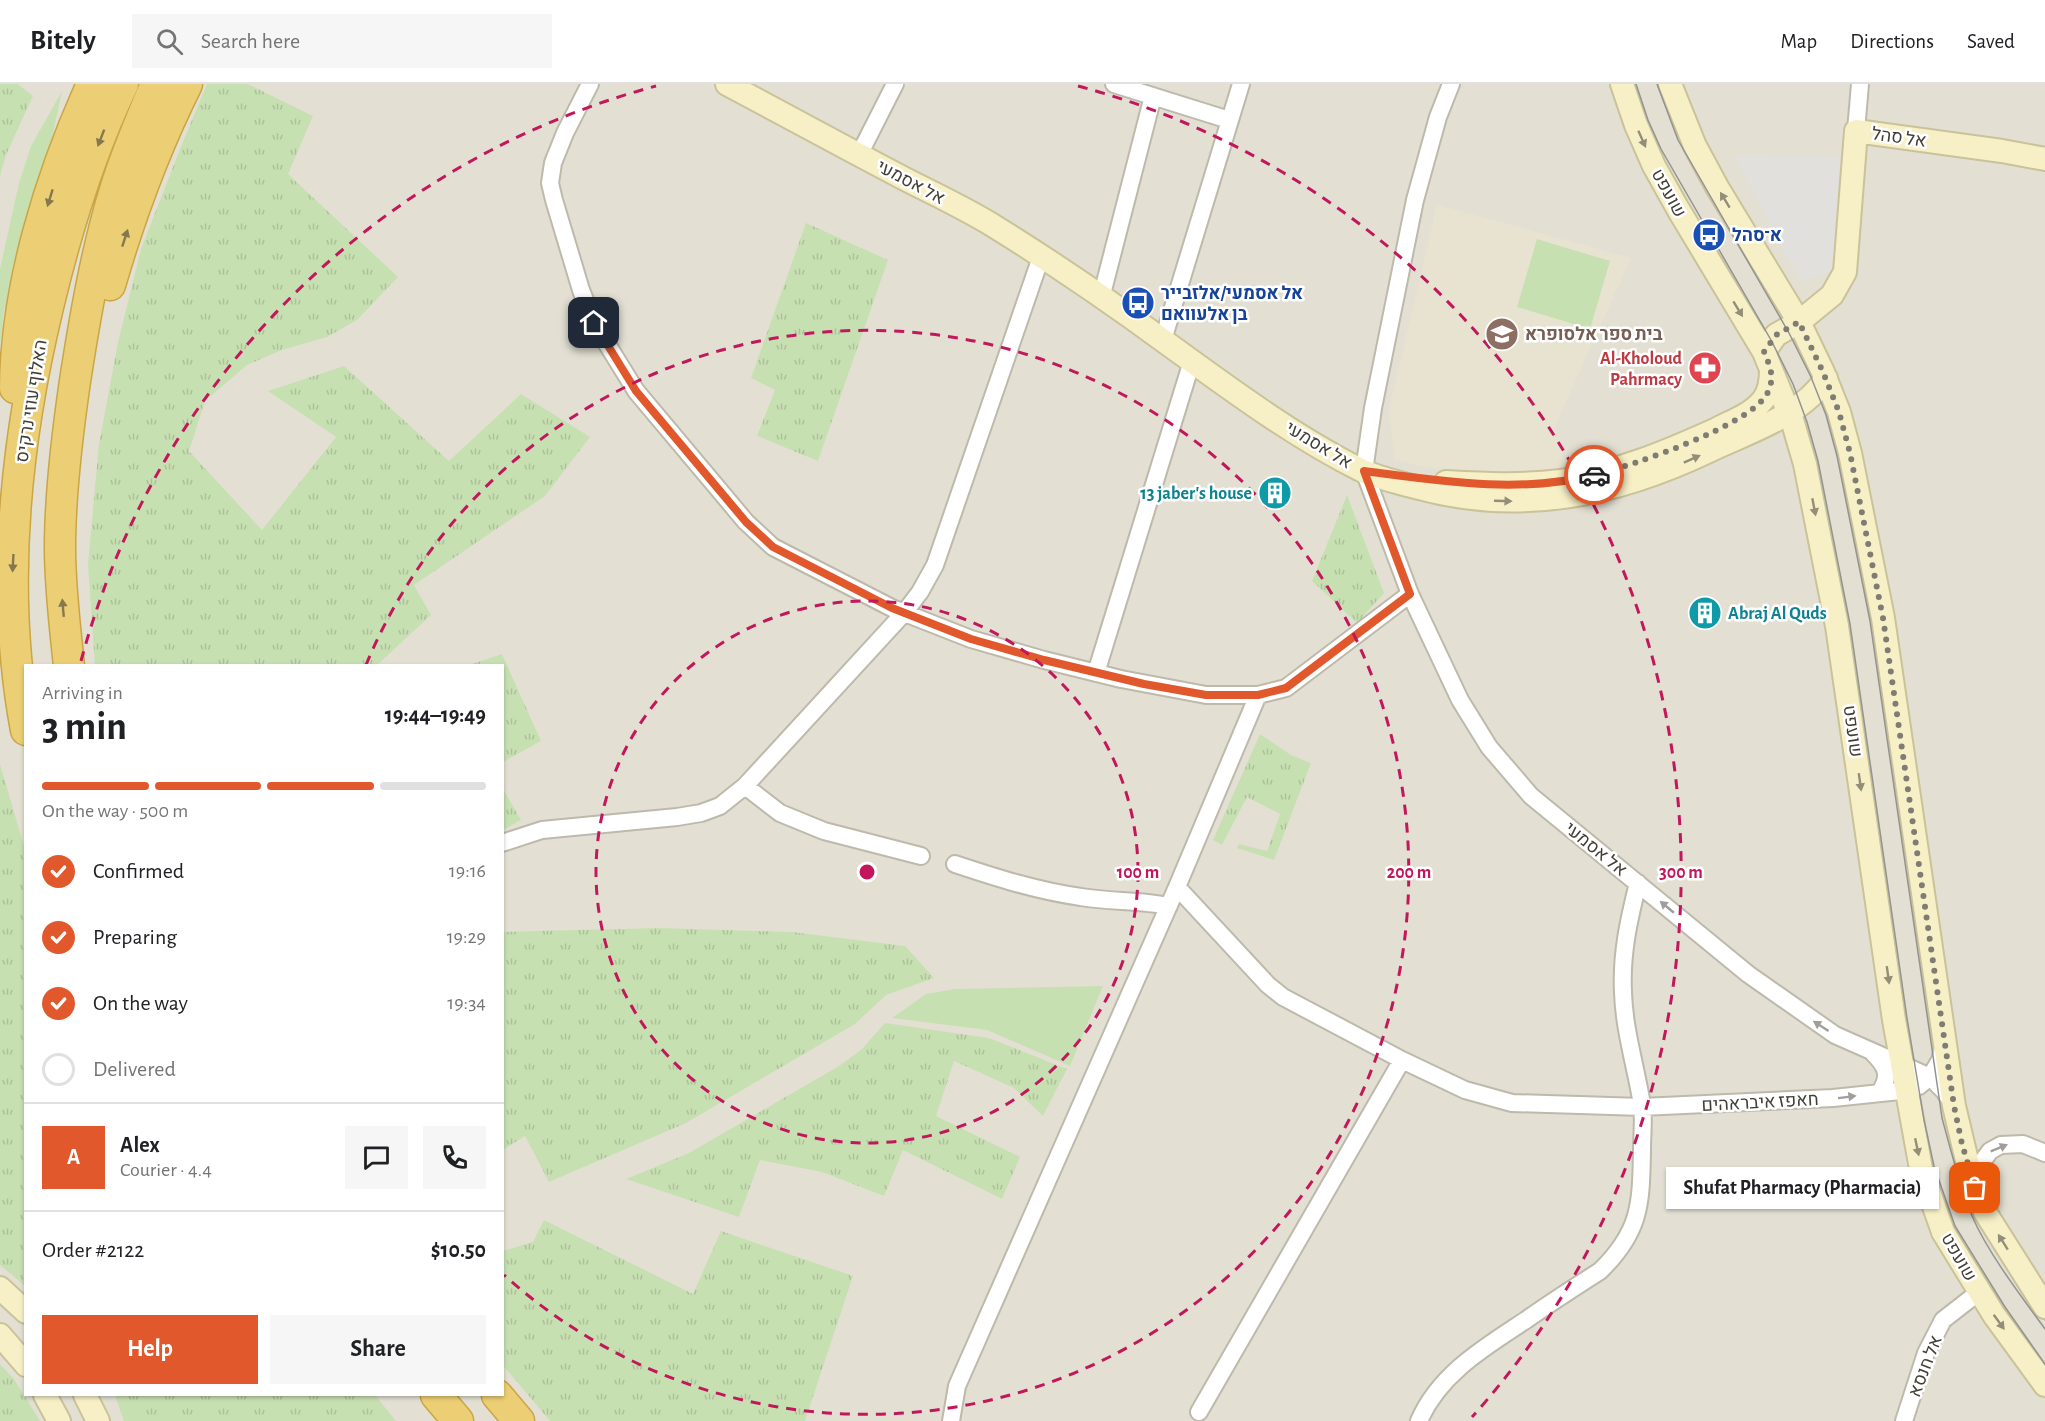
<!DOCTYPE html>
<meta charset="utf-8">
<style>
body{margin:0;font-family:"Alegreya Sans",Heebo,sans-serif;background:#f6f6f6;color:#202124;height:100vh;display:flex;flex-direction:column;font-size:22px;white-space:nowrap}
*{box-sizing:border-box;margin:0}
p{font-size:20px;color:#757577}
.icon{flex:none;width:33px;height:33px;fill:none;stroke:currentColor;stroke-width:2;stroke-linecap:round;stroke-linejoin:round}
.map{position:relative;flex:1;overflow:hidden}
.details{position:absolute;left:24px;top:580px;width:480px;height:732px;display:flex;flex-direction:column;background:#fff;border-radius:0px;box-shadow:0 2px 4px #0004}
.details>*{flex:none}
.pin{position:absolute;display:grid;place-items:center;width:51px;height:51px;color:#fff;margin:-26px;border-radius:12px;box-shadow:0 3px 9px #0006}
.courier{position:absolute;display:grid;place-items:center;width:60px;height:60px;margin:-30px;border:4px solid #e0582c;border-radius:50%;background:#fff;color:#222;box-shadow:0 2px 8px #0007}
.bubble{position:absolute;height:42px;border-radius:0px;background:#fff;box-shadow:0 2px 4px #0004;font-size:20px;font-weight:600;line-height:42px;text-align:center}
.summary em{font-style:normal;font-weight:600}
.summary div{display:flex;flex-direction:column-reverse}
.summary{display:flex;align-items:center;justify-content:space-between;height:102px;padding:0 18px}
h1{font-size:39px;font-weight:600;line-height:45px}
.bar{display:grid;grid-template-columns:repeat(4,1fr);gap:9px 6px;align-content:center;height:72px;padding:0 18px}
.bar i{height:8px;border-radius:4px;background:#e0e0e0}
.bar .current{background:#e0582c}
.bar p{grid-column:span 4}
.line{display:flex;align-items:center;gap:15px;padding:0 18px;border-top:2px solid #e0e0e0}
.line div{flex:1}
.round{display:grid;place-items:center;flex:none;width:63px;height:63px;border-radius:0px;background:#f6f6f6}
ol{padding:0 18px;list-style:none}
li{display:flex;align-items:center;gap:18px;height:66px}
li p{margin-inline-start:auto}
li .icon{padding:6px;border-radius:50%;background:#e0582c;color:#fff;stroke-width:4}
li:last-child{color:#757577}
li i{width:33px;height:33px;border:3px solid #e0e0e0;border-radius:50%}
.action{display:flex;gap:12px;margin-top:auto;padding:12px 18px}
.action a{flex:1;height:69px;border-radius:0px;background:#e0582c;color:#fff;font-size:24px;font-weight:600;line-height:69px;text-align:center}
.action a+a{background:#f6f6f6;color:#202124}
header{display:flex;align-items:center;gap:36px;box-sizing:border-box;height:84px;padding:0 30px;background:#fff;border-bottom:2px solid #e0e0e0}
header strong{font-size:28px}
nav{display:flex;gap:33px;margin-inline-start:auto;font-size:21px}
.search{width:420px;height:54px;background:#f6f6f6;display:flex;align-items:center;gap:15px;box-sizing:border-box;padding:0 21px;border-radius:0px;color:#757577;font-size:22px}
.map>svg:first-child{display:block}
</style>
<header>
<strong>Bitely</strong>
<div class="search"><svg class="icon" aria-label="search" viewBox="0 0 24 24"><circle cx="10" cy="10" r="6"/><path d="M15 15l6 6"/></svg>Search here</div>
<nav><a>Map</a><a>Directions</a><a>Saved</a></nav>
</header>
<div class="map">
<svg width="2045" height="1337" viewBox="0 0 2045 1337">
<defs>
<pattern id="grass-tufts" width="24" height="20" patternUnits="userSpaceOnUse" patternTransform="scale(1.5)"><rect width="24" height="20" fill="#c7e0b2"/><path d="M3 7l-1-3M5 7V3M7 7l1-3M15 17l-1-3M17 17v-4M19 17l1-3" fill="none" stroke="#acc19a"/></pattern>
</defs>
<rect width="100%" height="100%" fill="#f0eee5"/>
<path fill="#e3e0d3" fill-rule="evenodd" d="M0 0H2045V1337H0ZM26 582H502V1311H26Z"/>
<path fill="#e8e3d0" d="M1437 121 1631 174 1554 344 1569 386 1515 393 1453 389 1395 376 1389 326Z"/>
<path fill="url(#grass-tufts)" d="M0 0H18L33 12 6 71 0 92Z
M207 0H248L313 32 288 90 398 193 357 236 327 253 282 266 247 281 205 317 189 367 262 446 336 353 268 307 344 282 449 377 521 310 590 353 545 412 414 501 431 531 376 582H95L88 480 99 360 118 258 141 165 182 60Z
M806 139 888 176 818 377 757 352 775 306 751 294Z
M1347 411 1384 509 1357 539 1312 497Z
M502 570 541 657 503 678 502 582H466Z
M1260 650 1291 671 1311 679 1274 776 1237 764 1239 760 1267 767 1280 730 1247 713 1222 761 1213 756Z
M0 680 26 769 25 1202 0 1181Z
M502 703 521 736 503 746H502Z
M660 844 792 848 905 862 934 894 886 911 855 940 686 1039 549 1098 525 1052 503 1066V848Z
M885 939 989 954 1067 985 1043 1032 1014 1004 954 977 936 1032 1020 1073 1002 1115 903 1066 884 1112 822 1088 760 1076 739 1133 626 1095 689 1069 839 982 862 965Z
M544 1136 693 1210 721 1147 853 1192 805 1337H550L502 1280 503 1167 533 1158Z
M0 1280 14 1295 40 1337H0Z
M115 1311H375L396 1337H124Z"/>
<path fill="#c7e0b2" d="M62 7 47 78 24 149 4 227 0 263V185L19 99 31 62Z
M1537 155 1610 177 1590 245 1517 223Z
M1103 902 1070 982 987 946 892 934 926 910 955 905Z"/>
<path fill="#e1e0dc" d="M1734 71 1845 73 1831 187 1801 197Z"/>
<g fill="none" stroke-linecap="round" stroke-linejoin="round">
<defs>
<path id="street" d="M590 0 565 49 553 79 550 99 554 116 581 206 594 239 636 307 746 438 773 463 892 524 971 555 1044 576 1121 595 1206 611H1258L1286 604 1410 510
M1114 0 1229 36
M1451 0 1438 33 1415 116 1373 324 1364 387 1410 510 1460 616 1489 663 1531 712 1748 890 1835 951 1930 993 1944 1007 1953 1020
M1856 47 1860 0
M859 71 895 0
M1101 214 1153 12
M1163 256 1241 0
M1096 589 1192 277
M745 702 780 729 824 747 921 772
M502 759 542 746 677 733 701 729 720 722 745 702 904 529 920 508 935 481 1041 173
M955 780C997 794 1038 807 1081 813 1111 818 1140 816 1169 822
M1177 803 1268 901 1283 913 1402 976 1465 1006 1512 1019 1642 1023 1833 1014 1900 1007 1919 1002 1930 993 1940 976 1944 961
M1873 969C1887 983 1891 992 1879 1009
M1976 1103 1982 1078 1990 1067 2001 1061 2023 1060 2045 1069
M1199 1328 1402 976
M951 1337 957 1302 1177 803 1258 611
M1419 1337C1439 1290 1485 1263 1526 1236 1550 1219 1575 1203 1600 1187 1641 1147 1641 1120 1642 1066 1642 1051 1644 1035 1642 1021 1636 983 1624 946 1623 908 1621 870 1629 835 1638 799
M1904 1337 1926 1269 1943 1236 1979 1208"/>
<path id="secondary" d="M727 0C785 31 844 63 903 94 934 110 967 125 997 144 1055 180 1112 219 1168 260 1229 304 1293 352 1361 386 1378 394 1397 398 1415 403 1519 432 1615 412 1711 366 1749 348 1803 331 1826 294
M1622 0 1636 41 1654 82 1678 125 1764 268 1793 339 1805 380 1837 542 1894 936 1921 1085 1943 1148 1994 1231 2045 1301
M1670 0 1695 62 1717 103 1799 238 1823 288 1839 328 1850 369 1883 534 1954 1022 1968 1081 1985 1128 2045 1223
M1764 268 1776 251 1799 238 1832 211 1845 188 1856 47 2002 67 2045 75
M1446 398C1484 400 1522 402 1561 397 1616 389 1666 368 1717 345 1732 337 1752 330 1763 316 1770 307 1771 297 1771 286
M0 1204 26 1228
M0 1251 26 1281
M45 1311 59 1337
M85 1311 98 1337"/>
<path id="highway" d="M110 201C130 132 155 64 187 0
M15 304C16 202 50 93 92 0
M69 582C65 543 60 504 60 464 60 408 67 352 75 297 85 233 96 168 115 106 126 70 141 35 156 0
M26 646C0 507 15 360 48 223 66 147 89 71 123 0
M436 1311 458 1337
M497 1311 519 1337"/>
</defs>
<use href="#street" stroke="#bdb9ab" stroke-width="20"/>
<use href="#secondary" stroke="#cac299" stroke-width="26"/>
<use href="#highway" stroke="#c9a545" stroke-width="33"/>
<use href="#street" stroke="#fff" stroke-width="16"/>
<use href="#secondary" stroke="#f7f0c7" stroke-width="22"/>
<use href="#highway" stroke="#eccf74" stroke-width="30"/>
<path stroke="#939393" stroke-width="1.5" d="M1636 0 1648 36 1661 65 1771 256 1793 300 1807 338 1818 377 1850 540 1907 934 1924 1036 1934 1082 1955 1142 2005 1223 2045 1280
M1657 0 1678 56 1789 249 1811 293 1826 331 1837 372 1870 537 1942 1034C1951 1067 1959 1100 1972 1132 1988 1169 2021 1212 2045 1245"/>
</g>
<defs><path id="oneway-solid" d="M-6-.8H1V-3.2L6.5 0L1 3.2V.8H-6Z" transform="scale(1.5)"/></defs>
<g fill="#85784e">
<use href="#oneway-solid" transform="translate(101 54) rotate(111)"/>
<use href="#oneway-solid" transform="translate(50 114) rotate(107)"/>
<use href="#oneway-solid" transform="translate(125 154) rotate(-72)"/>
<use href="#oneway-solid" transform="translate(13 479) rotate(93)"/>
<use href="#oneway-solid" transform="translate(63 524) rotate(-95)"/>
</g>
<g fill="#938e77">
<use href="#oneway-solid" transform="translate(1642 55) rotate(66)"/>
<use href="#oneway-solid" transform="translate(1725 116) rotate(-121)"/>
<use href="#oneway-solid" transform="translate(1738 225) rotate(59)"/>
<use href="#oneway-solid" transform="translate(1692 375) rotate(-24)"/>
<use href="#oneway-solid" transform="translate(1503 417) rotate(2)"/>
<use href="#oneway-solid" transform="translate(1814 423) rotate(79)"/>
<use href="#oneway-solid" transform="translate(1860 698) rotate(82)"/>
<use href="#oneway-solid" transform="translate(1888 891) rotate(82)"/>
<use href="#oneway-solid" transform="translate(1917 1063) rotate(78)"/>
<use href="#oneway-solid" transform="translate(2003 1158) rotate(-122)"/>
<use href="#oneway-solid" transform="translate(1999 1238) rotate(54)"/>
</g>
<g fill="#a09e9a">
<use href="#oneway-solid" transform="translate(1667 823) rotate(-140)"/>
<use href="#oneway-solid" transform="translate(1821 942) rotate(-147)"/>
<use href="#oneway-solid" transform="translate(1847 1013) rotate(-7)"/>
<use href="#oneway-solid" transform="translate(1999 1064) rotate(-22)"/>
</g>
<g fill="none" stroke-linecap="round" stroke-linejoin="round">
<path stroke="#7e7c73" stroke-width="6" stroke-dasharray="0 10.8" d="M1594 391C1631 382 1753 341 1768 308 1775 293 1770 282 1764 268L1776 251 1799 238 1823 288 1839 328 1850 369 1883 534 1954 1022 1962 1060 1975 1104"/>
<path stroke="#e0582c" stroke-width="8" d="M594 239 636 307 746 438 773 463 892 524 971 555 1044 576 1144 600 1206 611H1258L1286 604 1410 510 1364 387C1440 397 1519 410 1594 391"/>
</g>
<g fill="none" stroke="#c2185b" stroke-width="3" stroke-dasharray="10 8">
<circle cx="867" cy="788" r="271"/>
<path d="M366 581A542 542 0 1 1 504 1191"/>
<path d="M81 577A814 814 0 0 1 656 2M1078 2A814 814 0 0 1 1472 1333"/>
</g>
<defs>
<symbol id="bus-disc" viewBox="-11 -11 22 22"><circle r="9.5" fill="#1a4fb4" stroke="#fff"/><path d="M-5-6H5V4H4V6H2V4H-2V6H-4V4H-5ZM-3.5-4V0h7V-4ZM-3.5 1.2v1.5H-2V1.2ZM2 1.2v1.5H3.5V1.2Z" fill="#fff"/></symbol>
<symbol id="school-disc" viewBox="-11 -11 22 22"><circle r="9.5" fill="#8d6e63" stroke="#fff"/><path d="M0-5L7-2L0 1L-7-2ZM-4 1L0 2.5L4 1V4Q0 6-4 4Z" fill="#fff"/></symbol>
<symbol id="pharmacy-disc" viewBox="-11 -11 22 22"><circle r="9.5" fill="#e0444e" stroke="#fff"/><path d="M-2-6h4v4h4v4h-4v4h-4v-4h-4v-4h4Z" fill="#fff"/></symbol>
<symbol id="building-disc" viewBox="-11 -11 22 22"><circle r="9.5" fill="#0f9aa8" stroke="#fff"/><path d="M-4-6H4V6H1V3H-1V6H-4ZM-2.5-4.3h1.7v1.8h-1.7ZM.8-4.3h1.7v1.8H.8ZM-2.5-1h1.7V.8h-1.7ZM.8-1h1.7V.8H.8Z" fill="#fff"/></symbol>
</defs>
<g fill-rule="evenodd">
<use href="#bus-disc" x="1690" y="132" width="38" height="38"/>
<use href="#bus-disc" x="1119" y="200" width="38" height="38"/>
<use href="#school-disc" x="1483" y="231" width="38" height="38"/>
<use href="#pharmacy-disc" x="1686" y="265" width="38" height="38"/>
<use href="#building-disc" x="1256" y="390" width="38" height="38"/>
<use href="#building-disc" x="1686" y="510" width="38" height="38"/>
</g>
<g text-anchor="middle" stroke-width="5" stroke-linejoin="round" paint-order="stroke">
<g font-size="18" fill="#413e35" stroke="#fff">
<text transform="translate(1899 53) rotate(8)" y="6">אל סהל</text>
<text transform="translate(911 98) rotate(28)" y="6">אל אסמעי</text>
<text transform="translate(1669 109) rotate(61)" y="6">שועפט</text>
<text transform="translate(31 317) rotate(-81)" y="6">האלוף עוזי נרקיס</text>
<text transform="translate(1319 361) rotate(31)" y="6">אל אסמעי</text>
<text transform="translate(1853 647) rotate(82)" y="6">שועפט</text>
<text transform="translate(1596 765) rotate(39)" y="6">אל אסמעי</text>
<text transform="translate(1760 1018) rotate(-3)" y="6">חאפז איבראהים</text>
<text transform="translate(1959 1173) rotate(60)" y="6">שועפט</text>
<text transform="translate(1925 1282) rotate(-69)" y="6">אל חנסא</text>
</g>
<g font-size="18" font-weight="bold" fill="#164399" stroke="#fff" text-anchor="start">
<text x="1732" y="157">א־סהל</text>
<text x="1161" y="215">אל אסמעי/אלזבייר<tspan x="1161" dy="21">בן אלעוואם</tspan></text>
</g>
<g font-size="18" font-weight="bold" fill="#785e54" stroke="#fff" text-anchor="start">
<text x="1525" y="256">בית ספר אלסופרא</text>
</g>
<g font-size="18" font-weight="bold" fill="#be3a42" stroke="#fff" text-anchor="end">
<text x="1682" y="280">Al-Kholoud<tspan x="1682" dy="21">Pahrmacy</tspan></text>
</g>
<g font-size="18" font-weight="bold" fill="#0d838f" stroke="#fff" text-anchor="end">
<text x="1252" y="415">13 jaber's house</text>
<text x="1728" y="535" text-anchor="start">Abraj Al Quds</text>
</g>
</g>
<circle cx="867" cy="788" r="9" fill="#c2185b" stroke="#fff" stroke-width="3"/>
<g font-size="18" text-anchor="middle" font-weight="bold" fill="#c2185b" stroke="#fff" stroke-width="5" stroke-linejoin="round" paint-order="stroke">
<text x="1138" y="794">100 m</text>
<text x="1409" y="794">200 m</text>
<text x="1681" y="794">300 m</text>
</g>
</svg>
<div class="pin" style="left:1975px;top:1104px;background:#ea580c"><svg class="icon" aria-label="bag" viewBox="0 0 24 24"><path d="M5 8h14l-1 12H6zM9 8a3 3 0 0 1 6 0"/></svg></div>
<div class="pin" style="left:594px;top:239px;background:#1f2937"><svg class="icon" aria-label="home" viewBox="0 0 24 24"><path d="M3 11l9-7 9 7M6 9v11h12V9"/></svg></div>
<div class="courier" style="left:1594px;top:391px"><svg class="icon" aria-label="car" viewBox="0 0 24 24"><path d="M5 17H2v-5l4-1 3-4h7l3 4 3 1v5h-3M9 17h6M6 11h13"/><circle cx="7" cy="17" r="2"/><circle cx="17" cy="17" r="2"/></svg></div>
<div class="bubble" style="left:1666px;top:1083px;width:273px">Shufat Pharmacy (Pharmacia)</div>
<section class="details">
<div class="summary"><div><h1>3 min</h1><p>Arriving in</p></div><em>19:44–19:49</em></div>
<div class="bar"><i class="current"></i><i class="current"></i><i class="current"></i><i></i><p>On the way · 500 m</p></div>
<ol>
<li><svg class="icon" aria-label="check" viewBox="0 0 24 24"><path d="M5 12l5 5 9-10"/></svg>Confirmed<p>19:16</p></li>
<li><svg class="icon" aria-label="check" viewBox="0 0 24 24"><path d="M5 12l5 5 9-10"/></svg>Preparing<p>19:29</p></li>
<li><svg class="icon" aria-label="check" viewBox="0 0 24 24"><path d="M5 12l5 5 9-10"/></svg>On the way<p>19:34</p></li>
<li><i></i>Delivered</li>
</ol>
<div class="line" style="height:108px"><b class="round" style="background:#e0582c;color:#fff">A</b><div><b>Alex</b><p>Courier · 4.4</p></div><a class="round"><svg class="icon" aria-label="chat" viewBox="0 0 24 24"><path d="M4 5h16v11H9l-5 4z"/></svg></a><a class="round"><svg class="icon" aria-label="phone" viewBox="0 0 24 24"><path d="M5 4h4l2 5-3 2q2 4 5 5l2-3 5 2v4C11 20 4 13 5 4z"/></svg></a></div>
<div class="line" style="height:78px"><div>Order #2122</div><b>$10.50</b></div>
<div class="action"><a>Help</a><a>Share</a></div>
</section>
</div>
